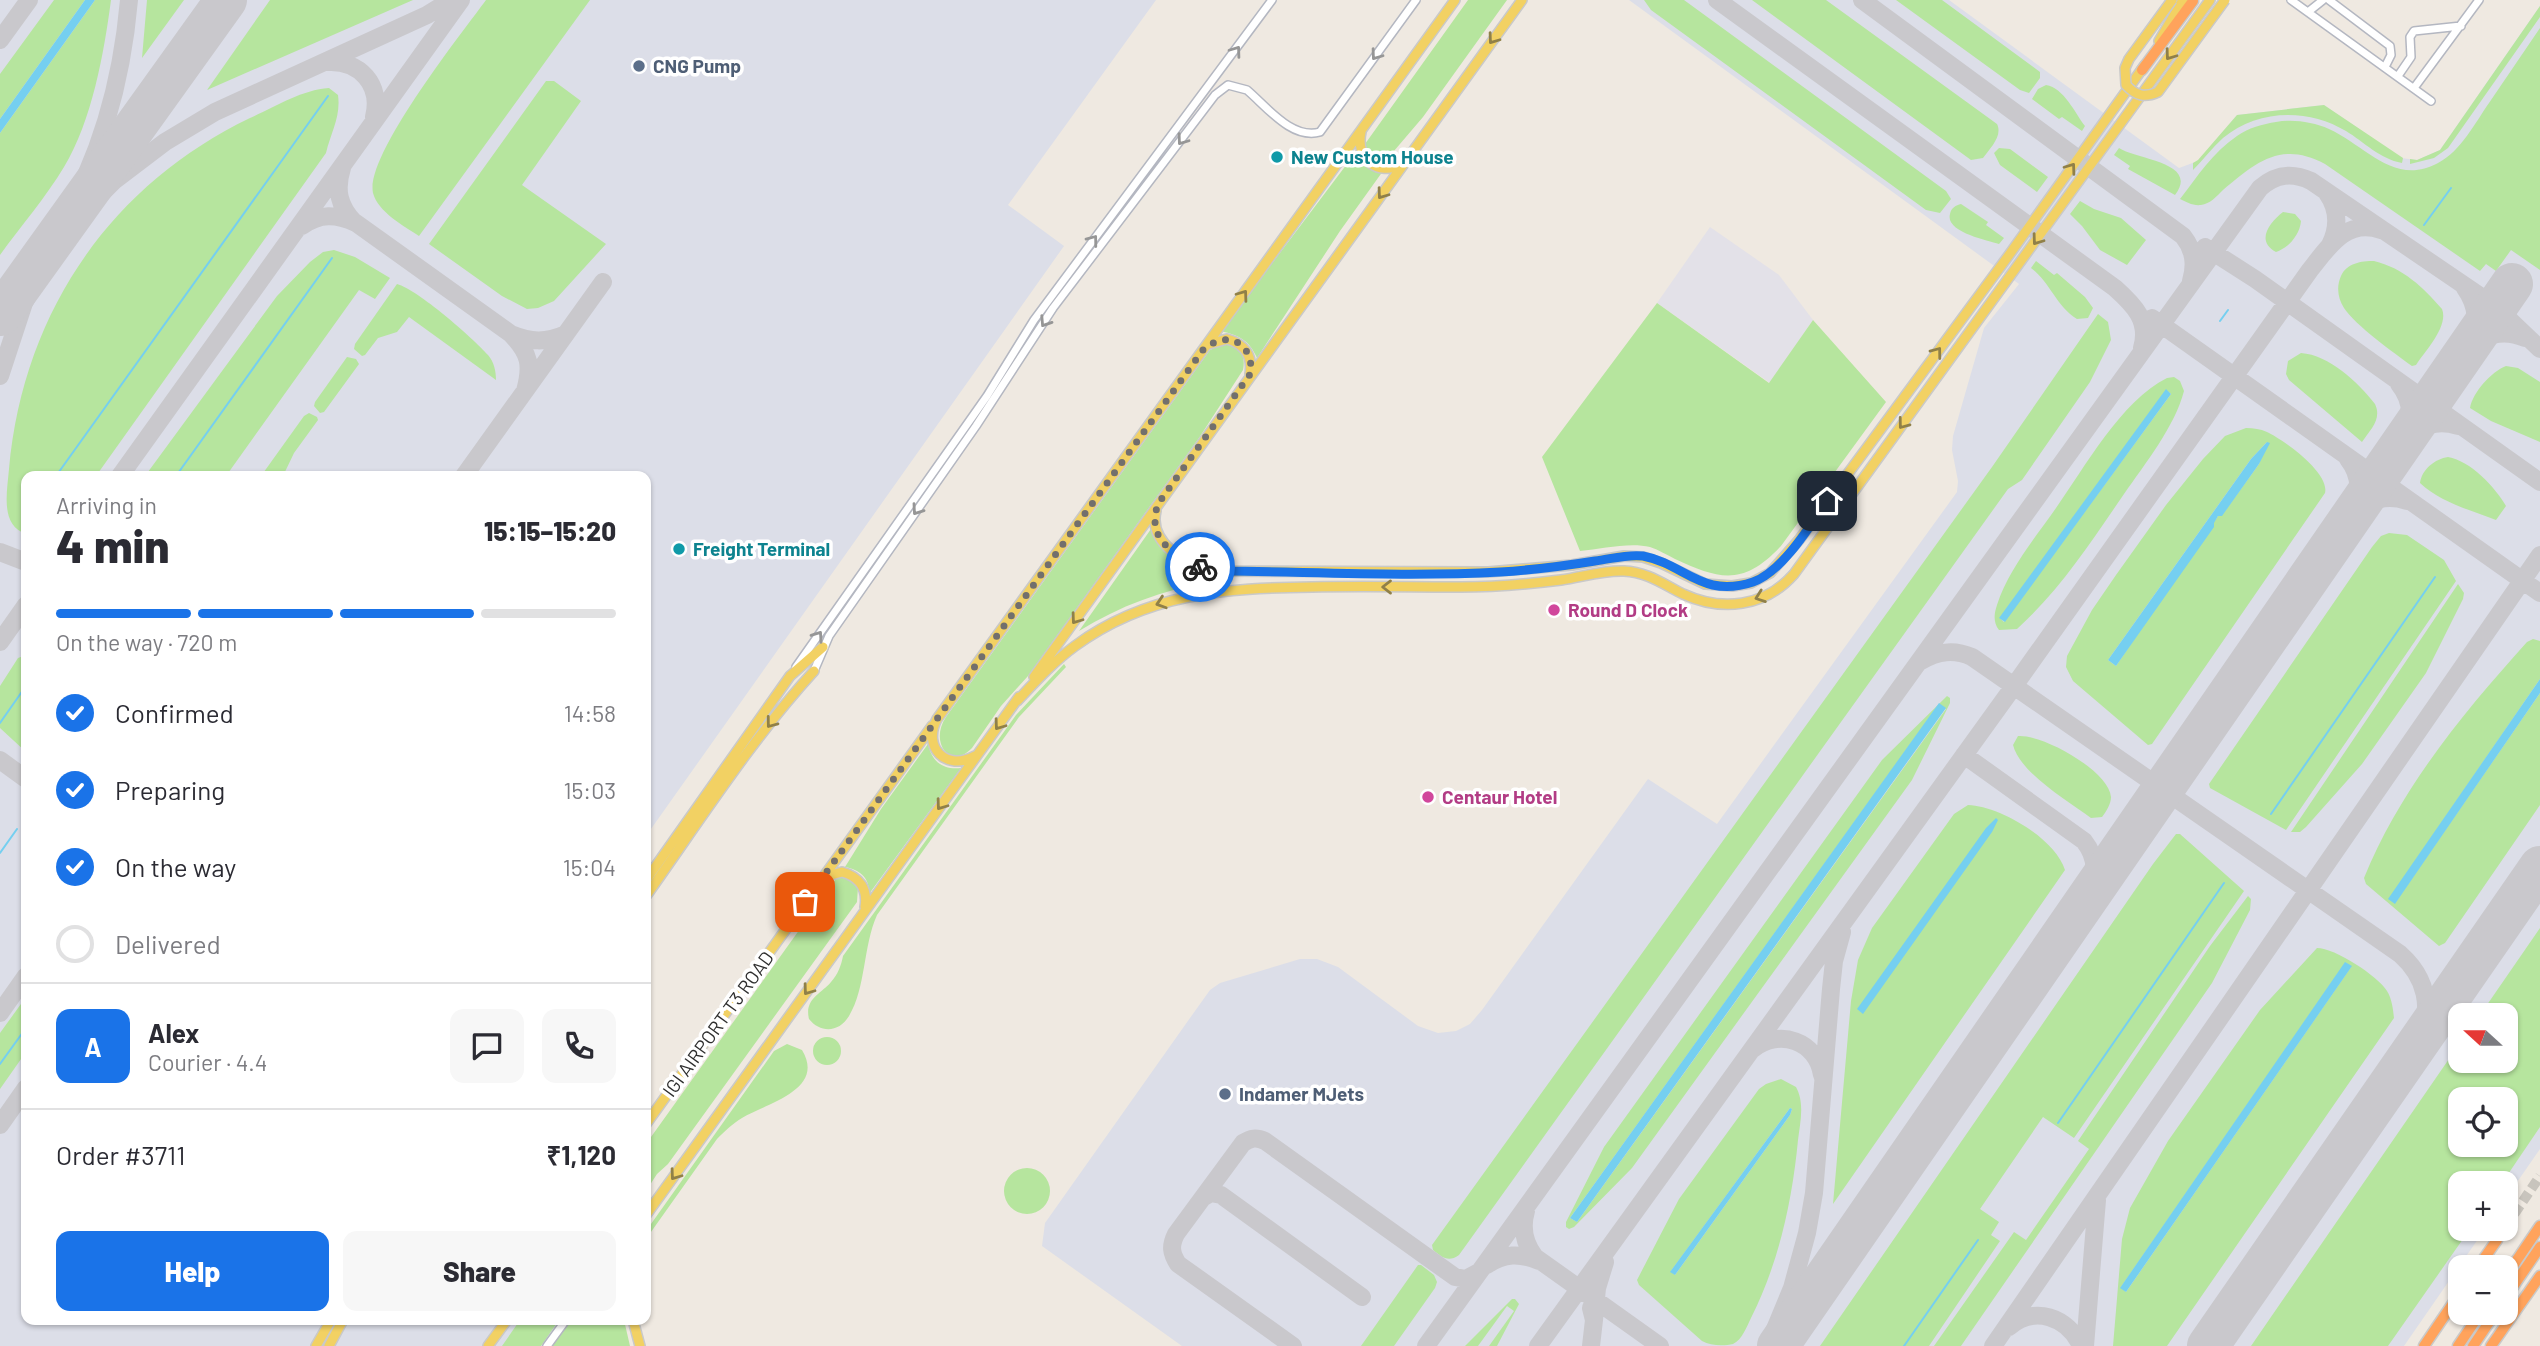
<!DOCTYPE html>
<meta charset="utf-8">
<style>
body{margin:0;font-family:Barlow,sans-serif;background:#f7f7f7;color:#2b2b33;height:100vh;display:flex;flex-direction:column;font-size:26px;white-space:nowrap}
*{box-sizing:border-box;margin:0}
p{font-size:23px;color:#7c7c81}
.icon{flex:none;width:38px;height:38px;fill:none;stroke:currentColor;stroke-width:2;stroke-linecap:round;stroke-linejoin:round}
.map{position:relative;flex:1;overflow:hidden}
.drawer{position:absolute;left:21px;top:471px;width:630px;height:854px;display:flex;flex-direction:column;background:#fff;border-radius:14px;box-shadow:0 2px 5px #0004}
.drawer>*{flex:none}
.needle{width:46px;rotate:291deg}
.buttons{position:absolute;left:2448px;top:1003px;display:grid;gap:14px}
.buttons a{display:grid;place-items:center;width:70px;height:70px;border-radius:14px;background:#fff;box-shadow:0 2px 5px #0004;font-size:35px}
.pin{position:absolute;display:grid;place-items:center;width:60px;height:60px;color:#fff;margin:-30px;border-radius:14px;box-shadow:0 4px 10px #0006}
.courier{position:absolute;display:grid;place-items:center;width:70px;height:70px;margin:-35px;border:5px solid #1a73e8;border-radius:50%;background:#fff;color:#222;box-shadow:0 2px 9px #0007}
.overview em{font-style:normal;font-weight:800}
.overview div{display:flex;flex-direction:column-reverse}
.overview{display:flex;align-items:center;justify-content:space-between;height:119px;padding:0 35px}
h1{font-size:46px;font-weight:800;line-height:52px}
.bar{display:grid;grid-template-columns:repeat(4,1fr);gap:10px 7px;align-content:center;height:84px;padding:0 35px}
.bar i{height:9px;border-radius:5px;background:#e1e1e2}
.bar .current{background:#1a73e8}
.bar p{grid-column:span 4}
.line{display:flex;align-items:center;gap:18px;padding:0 35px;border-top:2px solid #e1e1e2}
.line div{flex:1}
.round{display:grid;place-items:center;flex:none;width:74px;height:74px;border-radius:14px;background:#f7f7f7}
ol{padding:0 35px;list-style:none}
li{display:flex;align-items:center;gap:21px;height:77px}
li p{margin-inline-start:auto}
li .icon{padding:7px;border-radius:50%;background:#1a73e8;color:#fff;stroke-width:4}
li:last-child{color:#7c7c81}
li i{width:38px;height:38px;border:4px solid #e1e1e2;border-radius:50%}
.cta{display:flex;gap:14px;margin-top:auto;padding:14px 35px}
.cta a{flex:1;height:80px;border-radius:14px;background:#1a73e8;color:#fff;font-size:28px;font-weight:800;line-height:80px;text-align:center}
.cta a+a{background:#f7f7f7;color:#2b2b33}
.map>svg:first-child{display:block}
</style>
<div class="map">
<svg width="2540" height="1346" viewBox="0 0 2540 1346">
<rect width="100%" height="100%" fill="#efe9e1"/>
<path fill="#e3e1e8" d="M1710 227 1779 275 1813 320 1770 383 1657 303Z"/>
<path fill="#dcdee8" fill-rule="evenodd" d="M0 0H1156L1008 205 1064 246 646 836V476H26V1320H590L627 1346H0Z
M1629 0H1949L2179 168 2198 161 2237 115 2324 105 2401 158 2417 160 2440 150 2540 6V1149L2506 1198V1183H2460V1228L2485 1229 2404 1346H1182L1042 1246 1045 1223 1190 1018 1210 990 1220 983 1300 959H1317L1338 967 1418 1026 1438 1033 1456 1031 1470 1024 1482 1010 1648 779 1717 824 1957 492 1958 481 1952 450 1953 436 1984 328 2019 284ZM2460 1015H2506V1060H2460ZM2460 1099H2506V1144H2460Z"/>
<path fill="#b6e59e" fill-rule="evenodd" d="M54 0H85L0 119V74Z
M95 0H111C104 53 92 121 64 167 46 197 21 226 0 255V133Z
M147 0H184L142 58Z
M270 0H413L207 90Z
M486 0H590L419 236C404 226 378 212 373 193 365 155 462 33 486 0Z
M1468 0H1507L1423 117 1388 158 1374 159 1366 152 1365 144Z
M1644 0H1684L1946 191 1951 199 1940 213 1926 210 1651 10Z
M1752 0H1826L1997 124C2003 136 1990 148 1983 158L1971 160Z
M1896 0H1942L2040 72V78L2029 93 2020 90Z
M2540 6V17L2448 148 2434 158 2410 164V159L2417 160 2440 150Z
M2540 28V270L2511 250 2496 271 2486 264 2480 271 2325 164C2281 140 2255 163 2223 190 2217 196 2210 204 2201 205 2193 206 2186 202 2180 199 2197 177 2213 152 2237 136 2248 128 2263 124 2276 122 2293 119 2313 122 2329 129 2365 145 2394 187 2438 163 2461 151 2475 123 2489 103 2506 78 2523 53 2540 28Z
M546 81H554L581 101 522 185 606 244 554 301 538 308 527 309 502 296 429 244Z
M2046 85C2064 88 2075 113 2085 126L2082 131 2062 117 2059 119 2032 99 2038 89Z
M329 88 338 95C341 117 331 132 326 153L96 476H26V534C0 525 7 493 9 469 23 314 109 186 250 118 275 107 301 90 329 88Z
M2324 105 2403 158 2402 163C2380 159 2364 142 2346 131 2308 108 2257 109 2223 138 2212 148 2203 160 2193 170V163L2198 160 2237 115Z
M1999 148 2010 149 2048 177 2037 192 2000 165 1994 153Z
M2119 148C2137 160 2200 162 2175 195L2128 169 2130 166 2114 155Z
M1356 152 1363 164 1383 171 1340 231 1257 358C1249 340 1240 336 1221 331Z
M2080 201 2094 209 2121 218 2146 240 2127 265 2100 250 2082 226 2070 214Z
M1961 204 1988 222 1986 225 2004 238 1999 244C1987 240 1945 232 1950 214 1951 208 1956 205 1961 204Z
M2283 212 2295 214 2301 221C2300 234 2289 248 2276 252 2255 241 2270 222 2283 212Z
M334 250 355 257 390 278 375 299 359 290 226 476H145L277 296 310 262 323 252Z
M2036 261 2054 275 2057 273 2085 297 2093 308 2088 318 2077 319C2056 306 2050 282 2031 268Z
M2374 261C2403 268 2423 287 2442 309 2449 326 2425 351 2416 365L2412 366C2394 353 2355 325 2344 308 2338 299 2336 287 2341 276 2347 263 2361 261 2374 261Z
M397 284C418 290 472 337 488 355 494 362 496 371 496 380L409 317 397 332 378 338 365 355 362 356 354 349 355 344Z
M1657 303 1769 383 1813 320 1886 402 1781 546C1744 586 1720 580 1675 559 1667 555 1659 550 1650 547 1629 542 1602 549 1580 551L1542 457Z
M2098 314 2108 322 2111 340 2090 382 2022 480 2008 489 1459 1255C1448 1263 1442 1257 1433 1250L1432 1245 1992 467Z
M1223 344C1240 344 1246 355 1243 370L1199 438 1028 676 1001 706 972 748C950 771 929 742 946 717L1210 350Z
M2301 353C2329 355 2358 382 2375 404 2382 419 2371 429 2362 442L2289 380 2286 374 2288 361Z
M347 357 356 359 359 364 324 412 320 413 314 406 315 402Z
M2506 366 2518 368 2540 382V442L2491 421 2470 408C2473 392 2491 372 2506 366Z
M2167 378 2174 377 2180 381 2184 391C2175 426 2145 464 2124 494 2091 542 2060 590 2017 629L1999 630C1993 622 1994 614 1997 605 2008 570 2035 538 2056 508 2085 467 2121 401 2167 378ZM2166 390 2171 394 2004 622 2000 618Z
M309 413 317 417 318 420 294 453 283 476H261L304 416Z
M2246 428C2254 428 2260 429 2267 432 2284 440 2330 473 2325 493L2152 744 2148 745 2073 681 2066 667 2067 656 2092 610 2116 575 2166 505 2203 459 2225 436ZM2267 442 2259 464 2222 515 2218 516 2116 666 2108 660 2251 459Z
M2448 457C2471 461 2495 487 2506 506L2496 520C2470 510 2440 502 2420 483 2422 469 2435 459 2448 457Z
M1151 529 1160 545 1184 563 1183 567 1189 577H1209L1210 582C1162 590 1120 606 1079 631Z
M2389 533 2407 535 2444 560 2456 581 2286 830 2210 788 2209 784 2372 547 2381 536Z
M2458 584 2464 593 2463 599 2426 673 2362 764 2306 827 2300 832H2291Z
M2533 639 2540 641V679L2389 899 2395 903 2540 693V805L2445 943 2439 946 2366 884 2364 878C2400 789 2464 712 2527 642Z
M26 655V752L0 728V686L18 658Z
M1064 664 1066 667 1019 717 877 915C863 946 866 988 849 1016 839 1033 820 1033 809 1019 804 999 821 994 831 982 838 974 841 966 843 956L1016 715Z
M1947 696 1950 698V703L1912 780 1632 1168 1574 1227 1569 1229 1566 1227V1222L1604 1147 1882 760ZM1939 704 1946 709 1577 1222 1570 1218Z
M2018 736C2043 734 2109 771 2111 797 2111 804 2106 812 2102 817L2091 818C2068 801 2020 773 2013 745Z
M928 744C932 762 943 770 961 768L869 894C870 878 860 870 845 867L881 809Z
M1968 805C1999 806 2055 838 2065 870L1833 1204 1851 1001 1858 960 1872 928 1954 814Z
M2176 834H2180L2244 891 2074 1138 2043 1117 1980 1209 1999 1222 1991 1235 2000 1241 1929 1346H1820L2153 864Z
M841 877 851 878 858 887 857 902 668 1164 657 1174 646 1191V1144L835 880Z
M2248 896 2251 899 2250 910 2212 983 1961 1346H1934L2014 1232 2026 1240 2089 1149 2078 1141 2210 946Z
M2540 928V1127L2502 1183H2460V1228L2470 1229 2388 1346H2251L2460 1043V1060H2506V1015H2480ZM2460 1099H2506V1144H2460Z
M2317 948C2335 948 2378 976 2387 991 2392 999 2393 1009 2394 1018L2167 1346H2113L2122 1239 2130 1208 2168 1141 2260 1010ZM2345 963 2351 967 2126 1292 2121 1287Z
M26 997V1052L0 1089V1033Z
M813 1051a14 14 0 1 1 28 0a14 14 0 1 1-28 0Z
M787 1044 802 1050C826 1090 767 1103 742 1118 732 1124 725 1131 717 1139L646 1239V1231L774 1051Z
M1781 1079 1796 1087C1805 1103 1800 1123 1798 1140 1792 1202 1779 1262 1751 1318 1747 1326 1742 1340 1733 1344 1724 1346 1711 1346 1702 1341L1639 1285 1637 1280 1679 1199 1759 1089 1766 1084ZM1790 1108 1792 1109 1790 1115 1675 1275 1671 1271Z
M1004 1191a23 23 0 1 1 46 0a23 23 0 1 1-46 0Z
M1418 1265H1421L1434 1275 1437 1282 1435 1288 1394 1346H1361Z
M1512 1299H1515L1519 1304 1497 1346H1489L1514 1311 1507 1306 1478 1346H1465Z
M520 1320H559L541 1346H502Z
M569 1320H624L630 1346H551Z"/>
<path fill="#75cff0" d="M85 0H95L0 133V119Z
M2166 389 2171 394 2005 622 1999 618Z
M2267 442 2270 443 2259 464 2222 516H2218L2214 523V527L2116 666 2108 660 2251 459Z
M2540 679V693L2395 904 2388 899Z
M1939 703 1946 708 1577 1222 1570 1218Z
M1996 818 1998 820 1992 832 1863 1014 1857 1009 1986 828Z
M2345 962 2352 966 2126 1292 2120 1288Z
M1790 1108 1792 1109 1790 1115 1675 1275 1670 1272Z"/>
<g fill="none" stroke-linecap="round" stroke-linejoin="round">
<path stroke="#75cff0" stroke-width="2" d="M2424 225 2451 188
M2220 321 2228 310
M56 476 328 96
M176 476 332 258
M21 693 26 686
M0 723 21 693 26 697
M2271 814 2435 577
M23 821 26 818
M0 853 17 829
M0 1064 26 1028
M2058 1123 2224 883
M1904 1346 1978 1240"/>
<path stroke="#c9c8cc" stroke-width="18" d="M1717 0 2115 288C2134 305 2150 321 2142 348
M1862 0 2183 236C2194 250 2196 264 2191 281
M0 40 29 0
M327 62C360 60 382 85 374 117
M342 168C335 190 339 206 354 222
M2327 193C2339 210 2339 227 2330 245
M61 224C102 155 122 80 129 0
M302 226C320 213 336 214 356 223L511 334C530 354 532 365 525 391
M2205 247 2255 279 2540 482
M2465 288C2479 308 2478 325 2469 346
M2152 318 2540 593
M511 334C531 342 545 343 566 334
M2465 351C2483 335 2502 328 2525 338
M0 376 24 303 61 234 115 180 165 142 215 112 427 15 451 0
M2399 384C2414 403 2412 421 2403 442
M2404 441C2420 426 2436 419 2458 426
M2348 459C2362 477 2360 494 2352 515
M120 476 461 0
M464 476 603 282
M2353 514C2369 500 2386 494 2407 501
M0 552 26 562
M0 642 26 605
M1921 661C1938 651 1954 649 1972 657L2400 954C2427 978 2432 1007 2420 1041
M1964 755 2084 841C2099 860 2096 877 2087 898
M0 760 26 779
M0 1013 26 976
M1753 1049C1779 1028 1817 1041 1822 1075
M0 1125 26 1088
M1204 1197 1211 1193 1221 1195 1362 1297
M1526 1211C1521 1228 1524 1243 1535 1257L1660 1346
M1487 1265C1504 1253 1520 1253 1539 1261
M1591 1308 1594 1320 1591 1346
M1594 1320 1597 1288 1605 1262
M2009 1327C2034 1305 2068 1317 2081 1346
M1293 1346 1178 1264C1171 1253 1170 1246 1176 1234L1243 1143C1251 1138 1256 1137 1265 1141L1455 1277 1466 1279 1479 1272
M1426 1346 2260 188C2276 174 2292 172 2311 181L2496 307 2540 349
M1538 1346 2014 686 2310 270C2329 246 2347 218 2381 230
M1768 1346 1792 1288 1807 1233 1814 1193 1831 989 1834 961 1842 932
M1993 1346 2540 555
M2085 1346 2097 1200"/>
<path stroke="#c9c8cc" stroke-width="42" d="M0 315 226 0
M1778 1346 2512 284
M2208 1346 2540 867"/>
<path stroke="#c8c4bd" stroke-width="10" stroke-dasharray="10 5" stroke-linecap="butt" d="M2506 1226 2540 1176"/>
<defs>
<path id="minor" d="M2291 0 2431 101
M2329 0 2390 46 2391 55 2385 67
M2308 12 2323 0
M2398 76 2411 57 2410 37 2414 31 2461 26
M2414 88 2479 0
M796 667 987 396 1034 320 1272 0
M814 671 829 636 976 426 1053 308 1215 95 1228 85 1247 90C1267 107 1292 140 1320 132L1416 0
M547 1346 566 1320"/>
<path id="major" d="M2159 41 2183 0
M1361 132C1355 159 1378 177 1402 164
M1209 344 1227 339C1245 344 1253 356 1250 374
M1156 511C1148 543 1187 566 1214 571L1488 572 1572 565 1624 556 1643 557 1661 563 1705 584 1732 586 1751 583 1770 573 1799 540 2009 255 2145 65
M1034 677 1522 0
M1017 701C1035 682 1053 662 1075 646 1147 593 1226 588 1312 587 1361 586 1411 587 1461 587 1494 587 1528 584 1561 580 1582 577 1603 570 1624 571 1647 572 1663 584 1683 594 1722 612 1765 607 1794 574L2210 0
M975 756C946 772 922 747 937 719L1455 0
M824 877 842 872C860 877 868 889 865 907
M646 880 790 676 823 647
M646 896C700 820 751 740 814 671
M646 1124 932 726
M646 1215 1019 697
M633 1320 640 1346
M316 1346 331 1320
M329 1346 343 1320
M488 1346 507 1320"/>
<path id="highway" d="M2142 70 2193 1
M2478 1267 2497 1240
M2506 1276 2540 1226
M2506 1297 2540 1247
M2424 1346 2460 1293
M2458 1346 2481 1312
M2473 1346 2496 1312
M2491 1346 2540 1276"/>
</defs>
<use href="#minor" stroke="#b4b7c1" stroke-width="10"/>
<use href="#major" stroke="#c9c9c9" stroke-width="12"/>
<use href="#highway" stroke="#c9c9c9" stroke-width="13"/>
<use href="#minor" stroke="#fff" stroke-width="7"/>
<use href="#major" stroke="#f2d163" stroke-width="9"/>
<use href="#highway" stroke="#ffa35c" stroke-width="10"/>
<defs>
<path id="major-bridge" d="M2172 0 2129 59 2125 68 2126 85C2136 96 2145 98 2158 92L2225 0"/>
</defs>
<use href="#major-bridge" stroke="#c9c9c9" stroke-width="12" stroke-linecap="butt"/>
<use href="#major-bridge" stroke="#f2d163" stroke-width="9"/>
</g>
<defs><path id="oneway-chevron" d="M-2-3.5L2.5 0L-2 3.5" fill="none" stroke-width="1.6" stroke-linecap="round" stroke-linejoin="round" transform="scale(1.75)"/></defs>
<g stroke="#908048">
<use href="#oneway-chevron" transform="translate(1493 39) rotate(126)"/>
<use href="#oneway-chevron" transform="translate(2170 55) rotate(126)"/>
<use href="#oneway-chevron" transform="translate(2071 168) rotate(-54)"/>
<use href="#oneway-chevron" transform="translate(1382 194) rotate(126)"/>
<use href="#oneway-chevron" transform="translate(2037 240) rotate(126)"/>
<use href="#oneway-chevron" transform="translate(1243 295) rotate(-54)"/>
<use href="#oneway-chevron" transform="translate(1937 352) rotate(-53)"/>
<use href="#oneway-chevron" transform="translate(1903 424) rotate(127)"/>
<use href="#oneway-chevron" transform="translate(1387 587) rotate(180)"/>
<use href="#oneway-chevron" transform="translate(1760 597) rotate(160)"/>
<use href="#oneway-chevron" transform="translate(1161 603) rotate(162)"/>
<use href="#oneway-chevron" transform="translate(1076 619) rotate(126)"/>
<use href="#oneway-chevron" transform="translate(771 723) rotate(127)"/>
<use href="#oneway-chevron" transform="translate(999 725) rotate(126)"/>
<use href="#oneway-chevron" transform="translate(941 805) rotate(126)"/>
<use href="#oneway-chevron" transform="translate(808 990) rotate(126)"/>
<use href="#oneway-chevron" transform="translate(675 1175) rotate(126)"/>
</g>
<g stroke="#969696">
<use href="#oneway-chevron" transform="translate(1236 51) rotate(-54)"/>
<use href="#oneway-chevron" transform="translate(1376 55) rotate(126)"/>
<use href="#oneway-chevron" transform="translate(1182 140) rotate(126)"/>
<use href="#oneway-chevron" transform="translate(1093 240) rotate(-53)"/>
<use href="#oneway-chevron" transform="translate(1045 322) rotate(123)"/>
<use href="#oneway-chevron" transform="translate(917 510) rotate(125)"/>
<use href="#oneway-chevron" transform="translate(818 636) rotate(-55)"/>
</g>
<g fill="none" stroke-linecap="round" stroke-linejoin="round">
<path stroke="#726f6d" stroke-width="7" stroke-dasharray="0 12.6" d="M805 902 1203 350C1226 329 1253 342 1251 373L1158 504C1146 539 1172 553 1200 567"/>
<path stroke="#1a73e8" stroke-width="9" d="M1200 567 1224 571C1316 572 1409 577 1500 572 1532 570 1564 566 1595 561 1611 559 1627 554 1643 556 1685 564 1702 599 1753 582 1782 572 1810 526 1827 501"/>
</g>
<g fill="#5c6f8a" stroke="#fff" stroke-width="2.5">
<circle cx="639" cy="66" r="7"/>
<circle cx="1225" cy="1094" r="7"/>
</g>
<g fill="#0f9aa8" stroke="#fff" stroke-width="2.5">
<circle cx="1277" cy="157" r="7"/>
<circle cx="679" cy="549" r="7"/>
</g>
<g fill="#d1479c" stroke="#fff" stroke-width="2.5">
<circle cx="1554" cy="610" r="7"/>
<circle cx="1428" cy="797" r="7"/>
</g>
<g text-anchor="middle" stroke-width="7" stroke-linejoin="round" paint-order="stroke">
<g font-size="19" font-weight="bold" fill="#4e5e75" stroke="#fff" text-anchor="start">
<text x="653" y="73">CNG Pump</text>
<text x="1239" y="1101">Indamer MJets</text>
</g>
<g font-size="19" font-weight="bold" fill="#0d838f" stroke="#fff" text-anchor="start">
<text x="1291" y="164">New Custom House</text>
<text x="693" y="556">Freight Terminal</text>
</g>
<g font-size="19" font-weight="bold" fill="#b23c85" stroke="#fff" text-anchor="start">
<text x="1568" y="617">Round D Clock</text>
<text x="1442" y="804">Centaur Hotel</text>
</g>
<g font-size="19" fill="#2e2e2e" stroke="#fff">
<text transform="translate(718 1024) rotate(-54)" y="7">IGI AIRPORT T3 ROAD</text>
</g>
</g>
</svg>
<div class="buttons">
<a><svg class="needle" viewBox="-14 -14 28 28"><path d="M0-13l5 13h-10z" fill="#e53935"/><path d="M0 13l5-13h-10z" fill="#7c7c81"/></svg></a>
<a><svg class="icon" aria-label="locate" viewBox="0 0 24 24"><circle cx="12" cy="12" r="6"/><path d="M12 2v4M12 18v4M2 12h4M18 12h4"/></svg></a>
<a>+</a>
<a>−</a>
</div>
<div class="pin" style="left:805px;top:902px;background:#ea580c"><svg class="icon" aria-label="bag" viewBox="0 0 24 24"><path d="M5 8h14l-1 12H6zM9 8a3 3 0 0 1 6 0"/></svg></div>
<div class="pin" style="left:1827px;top:501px;background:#1f2937"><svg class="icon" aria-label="home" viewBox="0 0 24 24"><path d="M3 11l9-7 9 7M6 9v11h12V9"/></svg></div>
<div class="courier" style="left:1200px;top:567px"><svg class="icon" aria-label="bike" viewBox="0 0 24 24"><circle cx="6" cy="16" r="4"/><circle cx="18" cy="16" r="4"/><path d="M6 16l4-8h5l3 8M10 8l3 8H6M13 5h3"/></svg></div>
<section class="drawer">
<div class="overview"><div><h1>4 min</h1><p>Arriving in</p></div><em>15:15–15:20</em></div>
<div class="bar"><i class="current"></i><i class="current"></i><i class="current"></i><i></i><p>On the way · 720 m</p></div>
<ol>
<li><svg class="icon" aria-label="check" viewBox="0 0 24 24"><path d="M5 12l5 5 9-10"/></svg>Confirmed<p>14:58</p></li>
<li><svg class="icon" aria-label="check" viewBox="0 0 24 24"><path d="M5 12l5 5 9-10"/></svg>Preparing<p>15:03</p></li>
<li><svg class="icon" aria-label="check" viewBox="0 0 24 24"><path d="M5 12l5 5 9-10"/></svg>On the way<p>15:04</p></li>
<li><i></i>Delivered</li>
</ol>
<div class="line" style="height:126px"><b class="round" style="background:#1a73e8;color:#fff">A</b><div><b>Alex</b><p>Courier · 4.4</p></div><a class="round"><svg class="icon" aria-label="chat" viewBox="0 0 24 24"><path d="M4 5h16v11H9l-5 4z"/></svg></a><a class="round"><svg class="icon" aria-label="phone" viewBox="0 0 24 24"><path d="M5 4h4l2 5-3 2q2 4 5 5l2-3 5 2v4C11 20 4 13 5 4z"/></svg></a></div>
<div class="line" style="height:91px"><div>Order #3711</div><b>₹1,120</b></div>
<div class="cta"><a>Help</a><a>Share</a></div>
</section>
</div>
